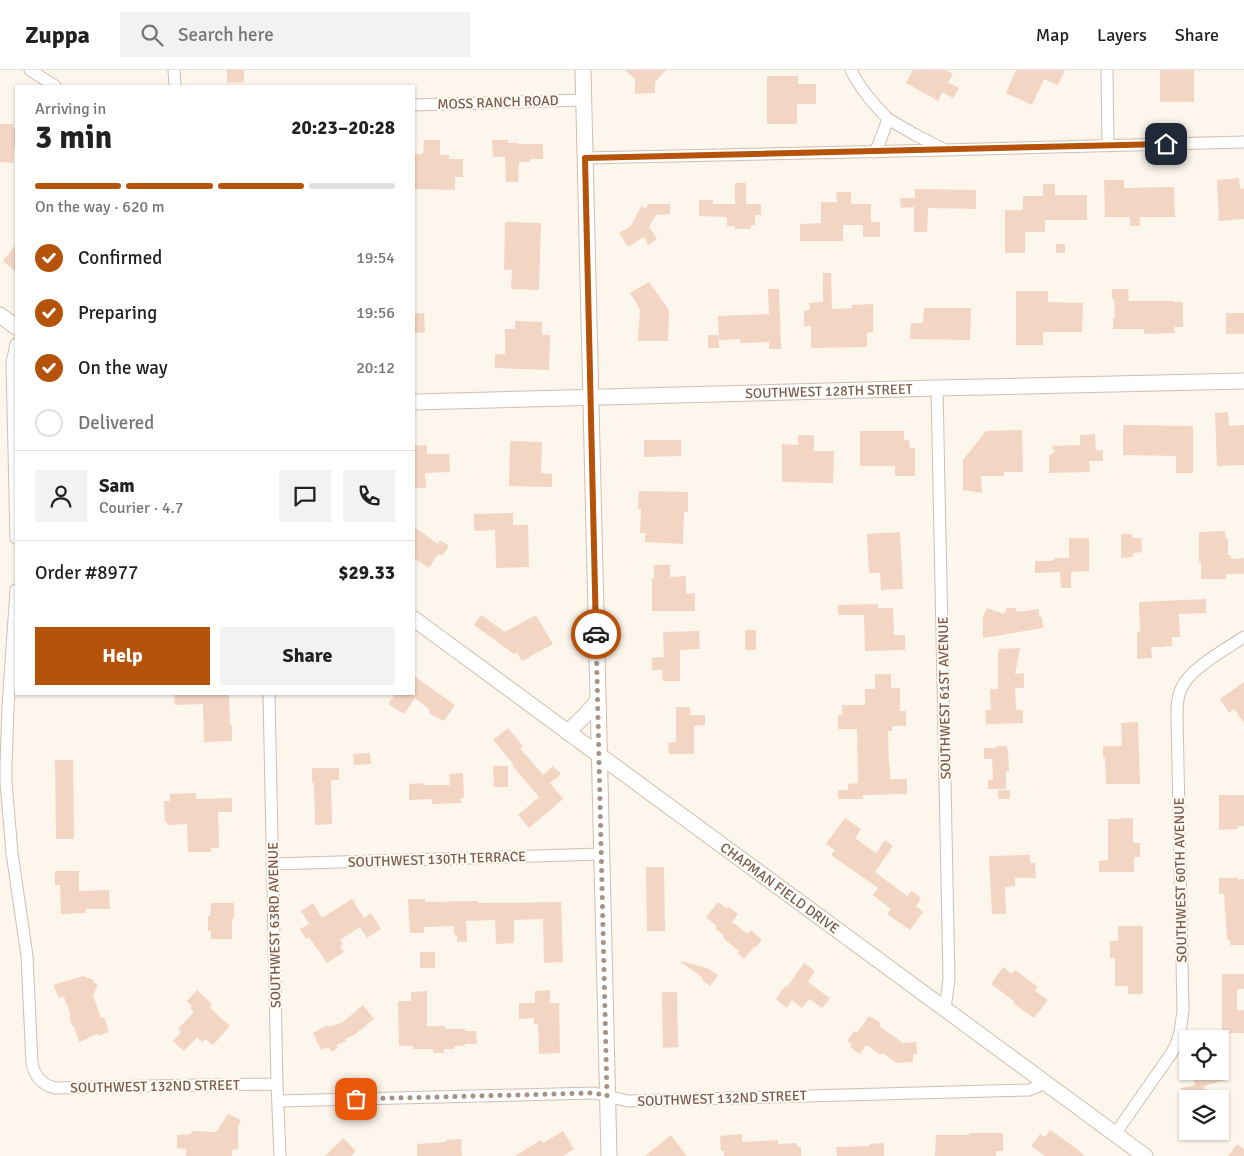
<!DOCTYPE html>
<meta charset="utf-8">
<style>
body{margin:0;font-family:Signika,sans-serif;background:#f2f2f2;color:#222;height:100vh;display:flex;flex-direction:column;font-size:19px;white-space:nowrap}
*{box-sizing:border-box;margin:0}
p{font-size:16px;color:#767676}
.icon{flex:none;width:28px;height:28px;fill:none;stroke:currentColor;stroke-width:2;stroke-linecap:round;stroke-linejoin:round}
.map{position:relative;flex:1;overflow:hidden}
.details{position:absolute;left:15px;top:15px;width:400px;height:610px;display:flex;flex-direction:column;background:#fff;border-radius:0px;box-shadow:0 1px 4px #0004}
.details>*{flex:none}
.controls{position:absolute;left:1179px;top:960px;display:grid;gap:10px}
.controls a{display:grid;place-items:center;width:50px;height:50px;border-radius:0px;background:#fff;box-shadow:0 1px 4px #0004;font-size:25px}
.pin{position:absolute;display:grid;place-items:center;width:42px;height:42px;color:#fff;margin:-21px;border-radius:10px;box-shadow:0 2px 8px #0006}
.courier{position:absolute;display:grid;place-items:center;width:50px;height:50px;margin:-25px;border:4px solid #b45309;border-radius:50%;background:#fff;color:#222;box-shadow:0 1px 6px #0007}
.summary em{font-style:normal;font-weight:700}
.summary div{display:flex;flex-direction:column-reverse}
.summary{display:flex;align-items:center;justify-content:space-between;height:85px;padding:0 20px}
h1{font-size:32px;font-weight:700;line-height:38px}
.bar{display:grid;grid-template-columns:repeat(4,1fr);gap:8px 5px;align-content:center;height:60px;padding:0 20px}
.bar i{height:6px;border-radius:4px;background:#e0e0e0}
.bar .current{background:#b45309}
.bar p{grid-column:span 4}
.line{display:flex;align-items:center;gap:12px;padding:0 20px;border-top:1px solid #e0e0e0}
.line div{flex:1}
.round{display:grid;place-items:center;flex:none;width:52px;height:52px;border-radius:0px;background:#f2f2f2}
ol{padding:0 20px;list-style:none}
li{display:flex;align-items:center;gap:15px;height:55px}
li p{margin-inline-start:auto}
li .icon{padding:5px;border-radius:50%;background:#b45309;color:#fff;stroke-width:4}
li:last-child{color:#767676}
li i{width:28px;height:28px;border:2px solid #e0e0e0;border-radius:50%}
.primary-button{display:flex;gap:10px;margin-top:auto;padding:10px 20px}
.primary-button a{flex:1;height:58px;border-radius:0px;background:#b45309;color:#fff;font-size:20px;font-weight:700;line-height:58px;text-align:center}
.primary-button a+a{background:#f2f2f2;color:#222}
header{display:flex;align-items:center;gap:30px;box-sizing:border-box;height:70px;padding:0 25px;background:#fff;border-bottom:1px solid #e0e0e0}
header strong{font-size:24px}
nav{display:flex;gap:28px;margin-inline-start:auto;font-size:18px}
.search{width:350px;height:45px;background:#f2f2f2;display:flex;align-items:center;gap:12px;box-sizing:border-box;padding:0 18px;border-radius:0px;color:#767676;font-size:19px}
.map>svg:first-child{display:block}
</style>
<header>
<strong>Zuppa</strong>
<div class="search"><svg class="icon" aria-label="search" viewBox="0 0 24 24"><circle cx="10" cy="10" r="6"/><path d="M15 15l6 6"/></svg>Search here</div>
<nav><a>Map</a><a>Layers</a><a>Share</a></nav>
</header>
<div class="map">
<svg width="1244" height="1086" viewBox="0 0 1244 1086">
<rect width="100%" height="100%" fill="#fdf6ec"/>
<path fill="#f3d5c3" d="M227 0H244V12L227 13Z
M625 0H666L655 12V23L635 24V9Z
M913 0H945L953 4 948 12 959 18 953 28 942 22 938 31 906 13Z
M1016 0H1065L1058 15 1044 9 1032 35 1006 23Z
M1160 0H1194V32H1160Z
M767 6H798V14H816V34H797V54H767Z
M0 54H14L13 58H16V76H14L13 93 0 92Z
M424 70H440V85H449V89H463V107H455V120L415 119 414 84H423Z
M492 70H508V73H518V74H543V89H530V92H519L518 112H506L505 87H493Z
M1239 108 1240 119 1244 118V149L1219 151 1217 110Z
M1104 110H1124V118L1174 117 1175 147H1140V156H1130V147H1105Z
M735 113H746V134H761V145H755V155H751V159H735V156H727V147L699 146V130H713V134H735Z
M1043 114H1055V125H1087V150H1045V162H1025V183H1005V140H1023V126H1043Z
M915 119 976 120V139L928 138 927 162H914V137L901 138 900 128H915Z
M836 122H851V134H871V152H880V167H863V155H843V171H800V154L821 153V132H837Z
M648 134H670V144L656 145 649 157 657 169 648 175 644 167 628 177 619 163 631 156 641 136 646 139Z
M505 152 541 153 539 220 511 219 512 200H504Z
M16 174V202L3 191Z
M1056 174H1065V183H1056Z
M823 203H831L832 239 852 238V235L873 234V262L867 263V277L811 278V256H804V241L810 240 809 233 823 232Z
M649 212 669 240 668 271H638L640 239 630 223Z
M768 219H779L781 279H769V272L740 273V269L719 270 718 246 769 244Z
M1112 219H1128L1129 231H1174V232H1183V257H1174L1175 263 1144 264V259H1113V248H1115L1114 229H1112Z
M1016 221H1048V232L1083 233 1082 262H1043V275H1016Z
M924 238H971L970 270 910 269 911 253H923Z
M424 243 425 262 414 263V244Z
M1226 243H1244V264H1226Z
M515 251 542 252V265H550L549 300 495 298V284H505V259H515Z
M708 265H718L719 278H708Z
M1228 342 1229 356 1244 355V395L1217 396 1215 343Z
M1123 355 1193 356V403H1176V386L1123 385Z
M1022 360 1023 402H1004V406H981L982 423 963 420V390L986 361Z
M860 361H904V370H909L910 378H915V406H895V396H860Z
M1095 364 1096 380H1103V391H1089L1090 402 1049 403V386L1055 382 1052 376 1080 375V365Z
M798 365H814V381H834L833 413 782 412V374L798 375Z
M644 370H681V386L644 387Z
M510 371 542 372 541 403 552 404V417L509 416Z
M427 375V384H449L450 402 425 403 426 418H414V376Z
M639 421 688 422V442H684L683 474 645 472V463H640L641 439H638Z
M513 443V455H528L529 497 496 498 495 460 474 461V444Z
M414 457 438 474 440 470 449 476 442 486 438 484 429 498 414 488Z
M1225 461 1226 469H1228V485H1231V489L1244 488V504H1226V509H1201V492H1199V462Z
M900 462 903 519 881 520 880 503H869L867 464Z
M1121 464H1132V468H1141L1142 482 1133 483V487L1121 488Z
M1069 468H1089V501L1071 502V518H1061L1060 502 1035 503V491H1052L1056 488H1069Z
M654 495H670V507L686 506V524L695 523V541H652V508H654Z
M1206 529V543L1179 544 1180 567H1172V576H1165V577H1151L1152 588 1137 589V562H1140L1139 532Z
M878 534V538H893L894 565H905V580L865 581 864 545H838V535Z
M987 538 1004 544 1007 538H1015L1017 542 1039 539V547H1042L1043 558 983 568V550L982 549Z
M481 545 505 562 536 545 553 574 522 591 517 583 514 584 474 555Z
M745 560H756V580H745Z
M699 561 700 579 680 580V611H663L662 600H652V588L664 587 663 562Z
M1020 578 1015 604 1024 603V618H1015L1016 640H1023V653L986 654 985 640H991L990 619H998V585L999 579Z
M875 604H891V618H900V641H906V656H892V661H888L889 697H890V709H907V724L863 725V729H838V720H848V714L858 713 857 659H838V645H842V635H865V619H875Z
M414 606 455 635 444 651 430 644 429 639 415 628 404 644 388 634 395 624H414Z
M1244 612V653L1234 639 1229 643 1220 629Z
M174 624H229L230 655H232V671L204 672 203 634 175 635Z
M676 637H690V645H705V655L694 656V684H669L668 673 676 672Z
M1138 652 1140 714H1106L1105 688H1103V676H1122L1121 653Z
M508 658 523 676 520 678 543 705 553 696 561 704 550 713 563 729 529 758 518 745 539 727 512 695H514L493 670Z
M996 676H1007V679H1008L1009 701H1006V719H988V710H993L992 689H984V678H996Z
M370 683 371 694 354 695 353 684Z
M55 690H73L74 769H56Z
M493 696H508V717H494Z
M312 698H339V710H331L332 754 315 755 314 713H312Z
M463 703 464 728H461V733L432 734V729L409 730V714L423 713V715H450L449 704Z
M998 720H1010V729H998Z
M196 723V729L232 728V742H218L219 778H211V782H188L187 754 169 755 165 751 164 731H170V724Z
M1219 725H1244V756H1238V759L1219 760Z
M845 748 861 759 855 768 876 783 885 770 893 776 875 802 907 826 912 821 921 828 916 836 923 842 910 860 887 844 891 839 873 825 878 818 831 785 835 780 826 774Z
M1120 748H1133V773H1140V787H1134V802H1099V791L1108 790V749H1120Z
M1030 785V793H1035L1036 808H1015V816L1005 817 1006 844H992L989 786Z
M646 797H664L665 861H647Z
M55 801H79V821L109 820 110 839H86V843L61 844 60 815H55Z
M1219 808H1238V810L1244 809V875H1230V870H1227L1224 824H1219Z
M352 829 364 848 371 843 381 859 367 868 360 857 340 870 343 874 340 877 344 882 327 893 309 867 306 869 300 859 309 854 301 841 313 833 322 848Z
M408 829H425V832L478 831V833L561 832 563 892 544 893 543 849 514 850V873L496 874 495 850 466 851 467 872H457V865H454V856L424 857V863H410Z
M718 832 727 839 728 836 738 844 732 852 748 864 751 860 762 870 756 877 755 876 744 889 737 883 739 881 723 868 724 866 715 858 717 856 706 847Z
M211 833H234V849H232V869H211V861H208V846H210Z
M1118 856H1143V924H1128V916H1115V888H1110V871H1118Z
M420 882H435V898H420Z
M681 891 709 899 718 905 710 916 702 910 703 908 681 892Z
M804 893 815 901 808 912 830 928 822 938 809 929 802 938 792 930 787 938 776 929 785 916 787 917Z
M1003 897 1012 904 1015 900 1038 917 1035 921 1048 930 1034 948 1013 933 1014 931 991 914Z
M1222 904H1244V919H1237V940H1244V963H1222Z
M83 906 94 910 93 912 98 915 93 925 101 948 104 947 109 962 98 966 97 964 79 972 74 956H72L69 947 71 946 64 927 59 928 53 915Z
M197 920 212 934 209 937 230 956 213 975 205 969 202 972 197 967 184 981 173 971 181 962 178 959 194 942 190 938 192 936 187 931Z
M550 920V933H559L560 983 539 984 538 954H534V948L519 949V933H535V921Z
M427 921V956H445V959H465V961H476L477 974H465V976H454V979H444V983H433V979H413V976H399L398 931H411V922Z
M662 922H677L678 977 663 978Z
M363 935 374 949 354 965 345 969 346 971 336 975 338 978 331 982 329 977 321 980 313 963 328 955 329 957 343 952Z
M869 946 881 953 879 956 903 973 916 972 917 984H913V992L897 993 882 983 881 985 866 975 860 984 850 977 852 974 847 971 854 961 857 963Z
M1220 1000H1223L1226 1010 1204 1016 1207 1029H1184L1181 1018 1195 1015 1193 1008Z
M228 1044 241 1050 238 1057V1079L232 1080V1086H186V1079L177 1078V1065L191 1064 192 1061 216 1062Z
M1050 1060 1077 1079 1085 1086H1045L1031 1076 1040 1064 1045 1067Z
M563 1061 574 1079 563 1086H515L541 1070 543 1073Z
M969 1063H1003V1081H996V1086H935L936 1065H969Z
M742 1064V1072L778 1070V1074L797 1073V1077H801V1086H724V1081H721L720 1066Z
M671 1065 687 1086H645Z
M343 1068 356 1081 351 1086H325Z
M461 1069 462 1086H417V1074L446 1072V1070Z
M884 1073V1086H837L836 1077 869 1076V1074Z
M1237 1074 1244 1079V1086H1228Z"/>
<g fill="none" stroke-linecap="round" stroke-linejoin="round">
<defs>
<path id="minor" d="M30 0 55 16
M174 0 175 16
M851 0C860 19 874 34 888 49
M1107 0 1108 76
M414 35 583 30
M875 82 880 71 888 49 914 64 943 79
M585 88 945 80 1244 72
M16 274 12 293 16 468
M937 318 949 909 945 939
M16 520 8 637 6 694V712L12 783 27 886 32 993C35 1007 41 1014 55 1018L198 1015 277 1014
M269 624 277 1014 280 1086
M273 794 602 784
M278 1031 594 1023 628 1031 1029 1020 1045 1013
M1115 1064 1171 984 1176 975 1180 962 1183 941 1177 646C1177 637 1177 627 1181 619 1189 599 1226 579 1244 567"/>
<g id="tertiary">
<path d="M583 0 609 1086"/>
<path d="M0 245 16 257"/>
<path id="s1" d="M414 332 937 318 1244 311"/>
<path id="s2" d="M414 549 1145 1086"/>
<path d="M567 662C579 652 589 642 598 630"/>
</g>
</defs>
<use href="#minor" stroke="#d1beb0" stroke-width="13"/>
<use href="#tertiary" stroke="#d1beb0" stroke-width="17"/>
<use href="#minor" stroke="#fff" stroke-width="11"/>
<use href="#tertiary" stroke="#fff" stroke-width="15"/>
</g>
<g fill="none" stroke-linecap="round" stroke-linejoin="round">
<path stroke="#a89285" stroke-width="5" stroke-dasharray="0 9" d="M356 1029 594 1023 607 1026 596 564"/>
<path stroke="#b45309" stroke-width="6" d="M596 564 585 88 1166 74"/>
</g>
<g text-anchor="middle" stroke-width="4" stroke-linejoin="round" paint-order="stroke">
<g font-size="14" fill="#7a5c4d" stroke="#fffaf3">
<text transform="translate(498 32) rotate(-2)" y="5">MOSS RANCH ROAD</text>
<text dy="5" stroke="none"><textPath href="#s1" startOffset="415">SOUTHWEST 128TH STREET</textPath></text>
<text transform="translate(944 628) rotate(-91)" y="5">SOUTHWEST 61ST AVENUE</text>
<text transform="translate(437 789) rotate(-2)" y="5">SOUTHWEST 130TH TERRACE</text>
<text transform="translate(1180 810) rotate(-91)" y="5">SOUTHWEST 60TH AVENUE</text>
<text dy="5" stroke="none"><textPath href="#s2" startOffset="454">CHAPMAN FIELD DRIVE</textPath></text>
<text transform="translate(274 855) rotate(-91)" y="5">SOUTHWEST 63RD AVENUE</text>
<text transform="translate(155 1016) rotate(-1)" y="5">SOUTHWEST 132ND STREET</text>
<text transform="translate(722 1028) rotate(-2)" y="5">SOUTHWEST 132ND STREET</text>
</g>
</g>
</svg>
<div class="controls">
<a><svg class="icon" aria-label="locate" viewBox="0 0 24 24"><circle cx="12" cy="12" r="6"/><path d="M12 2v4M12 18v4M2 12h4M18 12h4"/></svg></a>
<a><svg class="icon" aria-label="layers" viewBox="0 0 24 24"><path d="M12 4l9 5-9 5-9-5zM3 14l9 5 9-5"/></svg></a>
</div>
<div class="pin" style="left:356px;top:1029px;background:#ea580c"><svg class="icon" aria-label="bag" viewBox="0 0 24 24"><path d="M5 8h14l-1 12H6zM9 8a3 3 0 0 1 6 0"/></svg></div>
<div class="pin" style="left:1166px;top:74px;background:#1f2937"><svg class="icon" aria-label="home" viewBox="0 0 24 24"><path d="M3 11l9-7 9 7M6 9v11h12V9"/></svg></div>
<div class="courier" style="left:596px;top:564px"><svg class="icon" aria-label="car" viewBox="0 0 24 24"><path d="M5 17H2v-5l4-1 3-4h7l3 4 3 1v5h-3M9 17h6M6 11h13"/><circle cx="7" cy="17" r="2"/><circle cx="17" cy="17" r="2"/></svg></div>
<section class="details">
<div class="summary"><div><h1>3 min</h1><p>Arriving in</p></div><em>20:23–20:28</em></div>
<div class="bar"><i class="current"></i><i class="current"></i><i class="current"></i><i></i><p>On the way · 620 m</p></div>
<ol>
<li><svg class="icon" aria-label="check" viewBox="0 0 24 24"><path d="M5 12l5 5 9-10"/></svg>Confirmed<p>19:54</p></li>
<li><svg class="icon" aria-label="check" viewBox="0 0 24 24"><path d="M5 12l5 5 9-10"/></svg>Preparing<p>19:56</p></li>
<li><svg class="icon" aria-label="check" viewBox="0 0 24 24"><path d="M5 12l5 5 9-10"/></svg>On the way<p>20:12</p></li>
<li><i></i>Delivered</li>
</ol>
<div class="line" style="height:90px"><a class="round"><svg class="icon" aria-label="person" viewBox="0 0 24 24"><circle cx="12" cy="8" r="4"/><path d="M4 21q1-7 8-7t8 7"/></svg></a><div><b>Sam</b><p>Courier · 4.7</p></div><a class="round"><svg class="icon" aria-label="chat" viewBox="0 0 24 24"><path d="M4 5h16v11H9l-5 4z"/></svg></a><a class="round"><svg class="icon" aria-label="phone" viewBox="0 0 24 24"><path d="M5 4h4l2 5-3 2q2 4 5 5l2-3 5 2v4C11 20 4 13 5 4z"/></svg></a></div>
<div class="line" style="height:65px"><div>Order #8977</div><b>$29.33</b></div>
<div class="primary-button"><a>Help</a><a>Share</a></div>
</section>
</div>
